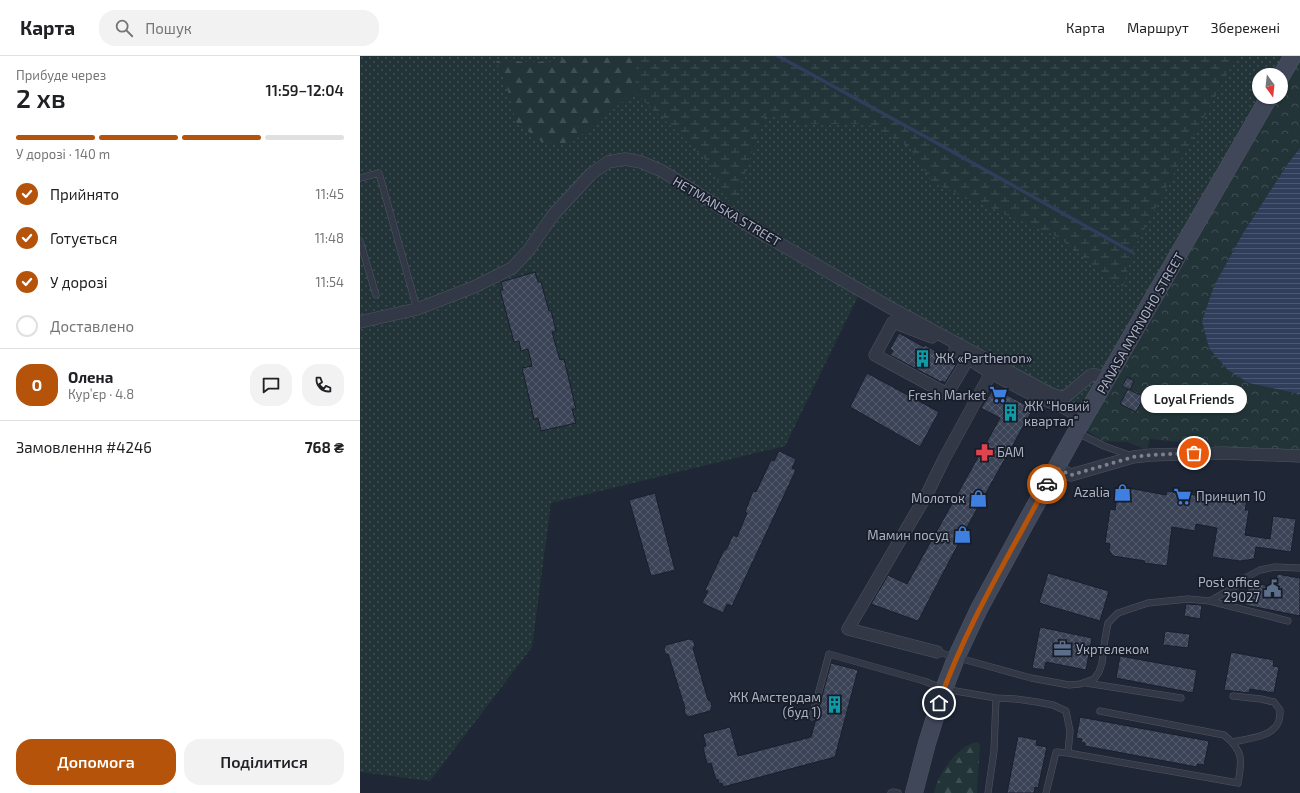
<!DOCTYPE html>
<html lang="uk">
<meta charset="utf-8">
<style>
body{margin:0;font-family:"Exo 2",sans-serif;background:#f2f2f2;color:#202124;height:100vh;display:flex;flex-direction:column;font-size:15px;white-space:nowrap}
*{box-sizing:border-box;margin:0}
p{font-size:13px;color:#757577}
.icon{flex:none;width:22px;height:22px;fill:none;stroke:currentColor;stroke-width:2;stroke-linecap:round;stroke-linejoin:round}
.map{position:relative;flex:1;overflow:hidden}
.panel{display:flex;flex-direction:column;background:#fff;width:360px}
.panel>*{flex:none}
.needle{width:26px;rotate:165deg}
.fabs{position:absolute;left:892px;top:12px;display:grid;gap:8px}
.fabs a{display:grid;place-items:center;width:36px;height:36px;border-radius:50%;background:#fff;box-shadow:0 1px 3px #0004;font-size:20px}
.pin{position:absolute;display:grid;place-items:center;width:34px;height:34px;color:#fff;margin:-17px;border:2px solid #fff;border-radius:50%;box-shadow:0 1px 4px #0007}
.courier{position:absolute;display:grid;place-items:center;width:40px;height:40px;margin:-20px;border:3px solid #b45309;border-radius:50%;background:#fff;color:#222;box-shadow:0 1px 5px #0007}
.bubble{position:absolute;height:28px;border-radius:14px;background:#fff;box-shadow:0 1px 3px #0004;font-size:13px;font-weight:600;line-height:28px;text-align:center}
.summary em{font-style:normal;font-weight:600}
.summary div{display:flex;flex-direction:column-reverse}
.summary{display:flex;align-items:center;justify-content:space-between;height:68px;padding:0 16px}
h1{font-size:26px;font-weight:600;line-height:30px}
.bar{display:grid;grid-template-columns:repeat(4,1fr);gap:6px 4px;align-content:center;height:48px;padding:0 16px}
.bar i{height:5px;border-radius:3px;background:#e0e0e0}
.bar .on{background:#b45309}
.bar p{grid-column:span 4}
.line{display:flex;align-items:center;gap:10px;padding:0 16px;border-top:1px solid #e0e0e0}
.line div{flex:1}
.round{display:grid;place-items:center;flex:none;width:42px;height:42px;border-radius:16px;background:#f2f2f2}
ol{padding:0 16px;list-style:none}
li{display:flex;align-items:center;gap:12px;height:44px}
li p{margin-inline-start:auto}
li .icon{padding:4px;border-radius:50%;background:#b45309;color:#fff;stroke-width:4}
li:last-child{color:#757577}
li i{width:22px;height:22px;border:2px solid #e0e0e0;border-radius:50%}
.action{display:flex;gap:8px;margin-top:auto;padding:8px 16px}
.action a{flex:1;height:46px;border-radius:16px;background:#b45309;color:#fff;font-size:16px;font-weight:600;line-height:46px;text-align:center}
.action a+a{background:#f2f2f2;color:#202124}
header{display:flex;align-items:center;gap:24px;box-sizing:border-box;height:56px;padding:0 20px;background:#fff;border-bottom:1px solid #e0e0e0}
header strong{font-size:19px}
nav{display:flex;gap:22px;margin-inline-start:auto;font-size:14px}
.search{width:280px;height:36px;background:#f2f2f2;display:flex;align-items:center;gap:10px;box-sizing:border-box;padding:0 14px;border-radius:16px;color:#757577;font-size:15px}
main{display:flex;flex:1;min-height:0}
.map>svg:first-child{display:block}
</style>
<header>
<strong>Карта</strong>
<div class="search"><svg class="icon" aria-label="search" viewBox="0 0 24 24"><circle cx="10" cy="10" r="6"/><path d="M15 15l6 6"/></svg>Пошук</div>
<nav><a>Карта</a><a>Маршрут</a><a>Збережені</a></nav>
</header>
<main>
<section class="panel">
<div class="summary"><div><h1>2 хв</h1><p>Прибуде через</p></div><em>11:59–12:04</em></div>
<div class="bar"><i class="on"></i><i class="on"></i><i class="on"></i><i></i><p>У дорозі · 140 m</p></div>
<ol>
<li><svg class="icon" aria-label="check" viewBox="0 0 24 24"><path d="M5 12l5 5 9-10"/></svg>Прийнято<p>11:45</p></li>
<li><svg class="icon" aria-label="check" viewBox="0 0 24 24"><path d="M5 12l5 5 9-10"/></svg>Готується<p>11:48</p></li>
<li><svg class="icon" aria-label="check" viewBox="0 0 24 24"><path d="M5 12l5 5 9-10"/></svg>У дорозі<p>11:54</p></li>
<li><i></i>Доставлено</li>
</ol>
<div class="line" style="height:72px"><b class="round" style="background:#b45309;color:#fff">О</b><div><b>Олена</b><p>Кур’єр · 4.8</p></div><a class="round"><svg class="icon" aria-label="chat" viewBox="0 0 24 24"><path d="M4 5h16v11H9l-5 4z"/></svg></a><a class="round"><svg class="icon" aria-label="phone" viewBox="0 0 24 24"><path d="M5 4h4l2 5-3 2q2 4 5 5l2-3 5 2v4C11 20 4 13 5 4z"/></svg></a></div>
<div class="line" style="height:52px"><div>Замовлення #4246</div><b>768 ₴</b></div>
<div class="action"><a>Допомога</a><a>Поділитися</a></div>
</section>
<div class="map">
<svg width="940" height="737" viewBox="0 0 940 737">
<defs>
<pattern id="grass-dots" width="8" height="8" patternUnits="userSpaceOnUse"><rect width="8" height="8" fill="#223438"/><path d="M2 2h.1M6 6h.1" fill="none" stroke="#3f4f53" stroke-width="1.8" stroke-linecap="round"/></pattern>
<pattern id="forest-firs" width="22" height="20" patternUnits="userSpaceOnUse"><rect width="22" height="20" fill="#223438"/><path d="M5 1l3.5 6h-7zM16 11l3.5 6h-7z" fill="#3f4f53"/></pattern>
<pattern id="wetland-marsh" width="20" height="14" patternUnits="userSpaceOnUse"><rect width="20" height="14" fill="#223438"/><path d="M1 5h8M5 5V1M11 12h8M15 12V8" fill="none" stroke="#3f4f53"/></pattern>
<pattern id="park-crowns" width="20" height="18" patternUnits="userSpaceOnUse"><rect width="20" height="18" fill="#223438"/><path d="M2 6a3 3 0 1 1 6 0M12 15a3 3 0 1 1 6 0" fill="none" stroke="#3f4f53"/></pattern>
<pattern id="water-rules" width="6" height="5" patternUnits="userSpaceOnUse"><rect width="6" height="5" fill="#303d5b"/><path d="M0 2.5h6" fill="none" stroke="#4b5771"/></pattern>
<pattern id="building-cross-hatch" width="8" height="8" patternUnits="userSpaceOnUse"><rect width="8" height="8" fill="#3b4356"/><path d="M0 0l8 8M0 8l8-8" fill="none" stroke="#555c6d"/></pattern>
</defs>
<rect width="100%" height="100%" fill="#1f2635"/>
<path fill="url(#grass-dots)" d="M0 0H927L916 19H899V41H903L722 356 503 230 425 390 191 447 172 591 70 725 0 716Z"/>
<path fill="url(#forest-firs)" d="M217 0H277L275 36 210 88 182 86 156 66 146 28 136 5 190 6Z
M617 686 620 689 617 737H574C578 718 597 690 617 686Z"/>
<path fill="url(#wetland-marsh)" d="M277 0H877L772 196 763 233 698 181 573 127 549 91 507 68H445L406 59 372 152 348 106 275 36Z"/>
<path fill="url(#park-crowns)" d="M939 0H940V395L863 391 790 383 787 394 767 386 742 385 726 374 916 41H921V31Z"/>
<path fill="url(#water-rules)" d="M940 92V338L889 327 868 314 849 292 842 265 854 230 882 179 927 109Z"/>
<g fill="none" stroke-linecap="round" stroke-linejoin="round">
<path stroke="#303d5b" stroke-width="3.5" d="M418 0 566 81 772 196"/>
</g>
<path fill="url(#building-cross-hatch)" stroke="#1a1f2c" d="M175 216 178 226H181L189 255 191 254 196 275 192 276 200 304 204 303 216 353H212L216 367 181 375 178 362 174 363 162 312 172 310 168 293 161 295 159 285 154 286 140 234H143L141 226Z
M539 277 564 291 565 289 593 305 592 307 596 309 585 327 582 325 581 326 530 299 533 295 530 293Z
M507 317 579 356 560 391 490 351Z
M767 321 774 325 770 334 762 330Z
M634 332 673 353 612 462 558 565 511 548 528 519 547 528 640 362 621 352Z
M768 333 784 341 776 356 760 348Z
M419 395 436 403 432 412 436 414 372 550 367 548 363 557 342 547 348 535 345 534 364 494H366L373 479 377 481 387 457 385 456 393 435 396 436 411 404 414 405Z
M763 431 806 439 807 435 841 440V436L880 442V444L887 445 885 454H889L885 479 910 483 913 460 936 463 931 496 896 491 894 503 880 505 852 501 857 472 836 468 835 475 812 471 807 510 784 507 785 505 753 500 749 494 750 488 745 487 750 453 755 454 758 434Z
M295 437 315 514 291 520 269 444Z
M688 517 749 535 740 565 679 547Z
M917 518 940 522V560L885 549 889 526 914 531Z
M826 548 842 549 840 563 824 560Z
M680 571 732 582 726 614 686 606 684 614 672 612Z
M805 575 830 578 828 592 803 589Z
M329 583 333 584 335 589 333 592 348 644 351 646 352 651 350 655 328 661 324 656 325 652 308 598H305L304 593 306 589Z
M871 596 914 604 913 610 919 611 914 637 890 633 889 637 864 634Z
M760 600 837 614 833 637 756 622Z
M471 607 498 614 475 701 363 731 362 727 359 728 358 723 356 724 351 707 347 708 343 691 346 690 343 678 370 671 378 700 451 681Z
M720 661 849 685 844 709 837 708V711L725 690V687L721 686 722 683 716 682Z
M658 680 677 684 676 689 687 691 678 732 675 731 674 737H647Z"/>
<g fill="none" stroke-linecap="round" stroke-linejoin="round">
<defs>
<path id="lane" d="M0 122 19 117 57 253
M0 185 16 239
M718 377 744 390 772 400
M850 545 876 530 885 522 900 514 915 511 940 512
M577 596 671 622 709 629 720 628 734 623 739 616 742 607 745 583 748 567 758 557 788 547 828 543 850 545 928 565
M726 627 821 642
M452 661 469 598 564 625 584 633 636 642 656 643 677 646 693 649 706 655 710 675 708 697 696 696 686 737
M872 686C887 683 915 681 919 664 920 661 920 657 920 654L914 646 901 643 873 640
M708 697 878 727C882 705 884 695 864 679L740 655
M531 737 533 736 538 737
M628 737 634 695 636 642"/>
<path id="street" d="M0 266 57 253 114 231 152 212 168 195 193 159 231 118 248 106 265 103 281 106 302 115 396 174 531 252 691 338 704 342 731 319H736L747 324
M572 281 533 266 515 299 587 338 608 303
M595 294 631 317
M696 412 711 419 773 401 791 399 863 397 940 400
M577 596 488 573 567 438 584 403 631 317 671 338 705 352 724 363"/>
<path id="secondary" d="M921 20 933 0
M554 737 567 687 584 633 596 602 619 553 664 470 716 376 909 41"/>
</defs>
<use href="#lane" stroke="#505564" stroke-width="7"/>
<use href="#street" stroke="#505564" stroke-width="13"/>
<use href="#secondary" stroke="#505564" stroke-width="18"/>
<use href="#lane" stroke="#323846" stroke-width="6"/>
<use href="#street" stroke="#323846" stroke-width="12"/>
<use href="#secondary" stroke="#404759" stroke-width="17"/>
</g>
<g fill="none" stroke-linecap="round" stroke-linejoin="round">
<path stroke="#7b8191" stroke-width="4" stroke-dasharray="0 7.2" d="M687 428 696 412 711 419 773 401 791 399 834 397"/>
<path stroke="#b45309" stroke-width="5" d="M579 647C606 569 649 500 687 428"/>
</g>
<defs>
<symbol id="building-bare" viewBox="-9 -9 18 18"><path d="M-4-6H4V6H1V3H-1V6H-4ZM-2.5-4.3h1.7v1.8h-1.7ZM.8-4.3h1.7v1.8H.8ZM-2.5-1h1.7V.8h-1.7ZM.8-1h1.7V.8H.8Z" fill="#0f9aa8" stroke="#181d2a" stroke-width="2.5" paint-order="stroke"/></symbol>
<symbol id="supermarket-bare" viewBox="-9 -9 18 18"><path d="M-6-5.5h2.5l.6 2H6L4.5 2H-2.5L-4.4-4H-6ZM-1.5 3.2a1.3 1.3 0 1 0 .1 0ZM3 3.2a1.3 1.3 0 1 0 .1 0Z" fill="#3f7fe0" stroke="#181d2a" stroke-width="2.5" paint-order="stroke"/></symbol>
<symbol id="pharmacy-bare" viewBox="-9 -9 18 18"><path d="M-2-6h4v4h4v4h-4v4h-4v-4h-4v-4h4Z" fill="#e0444e" stroke="#181d2a" stroke-width="2.5" paint-order="stroke"/></symbol>
<symbol id="shop-bare" viewBox="-9 -9 18 18"><path d="M-5-2.5h2.3a2.7 3.5 0 0 1 5.4 0H5L5.5 6h-11ZM-1.5-2.5h3a1.5 2.3 0 0 0-3 0Z" fill="#3f7fe0" stroke="#181d2a" stroke-width="2.5" paint-order="stroke"/></symbol>
<symbol id="civic-bare" viewBox="-9 -9 18 18"><path d="M-.6-6.5H3V-4.5H.6V-3L4-1V1h2V6H-6V1h2V-1L-.6-3ZM-1.2 2.5V6h2.4V2.5Z" fill="#5c6f8a" stroke="#181d2a" stroke-width="2.5" paint-order="stroke"/></symbol>
<symbol id="office-bare" viewBox="-9 -9 18 18"><path d="M-6-3h4V-5.5h4V-3h4V5H-6ZM-1-4.5V-3h2v-1.5ZM-6 0V1H6V0Z" fill="#5c6f8a" stroke="#181d2a" stroke-width="2.5" paint-order="stroke"/></symbol>
</defs>
<g fill-rule="evenodd">
<use href="#building-bare" x="550" y="290" width="25" height="25"/>
<use href="#supermarket-bare" x="626" y="326" width="25" height="25"/>
<use href="#building-bare" x="638" y="344" width="25" height="25"/>
<use href="#pharmacy-bare" x="612" y="384" width="25" height="25"/>
<use href="#shop-bare" x="750" y="424" width="25" height="25"/>
<use href="#supermarket-bare" x="810" y="428" width="25" height="25"/>
<use href="#shop-bare" x="606" y="430" width="25" height="25"/>
<use href="#shop-bare" x="590" y="466" width="25" height="25"/>
<use href="#civic-bare" x="900" y="520" width="25" height="25"/>
<use href="#office-bare" x="690" y="580" width="25" height="25"/>
<use href="#building-bare" x="462" y="636" width="25" height="25"/>
</g>
<g text-anchor="middle" stroke-width="3.5" stroke-linejoin="round" paint-order="stroke">
<g font-size="13" fill="#acb2c3" stroke="#181d2a">
<text transform="translate(367 155) rotate(31)" y="5">HETMANSKA STREET</text>
<text transform="translate(780 267) rotate(-60)" y="5">PANASA MYRNOHO STREET</text>
</g>
<g font-size="13" fill="#acb2c3" stroke="#181d2a" text-anchor="end">
<text x="575" y="307" text-anchor="start">ЖК «Parthenon»</text>
<text x="626" y="344">Fresh Market</text>
<text x="664" y="355" text-anchor="start">ЖК "Новий<tspan x="664" dy="15">квартал"</tspan></text>
<text x="637" y="401" text-anchor="start">БАМ</text>
<text x="750" y="441">Azalia</text>
<text x="836" y="445" text-anchor="start">Принцип 10</text>
<text x="605" y="447">Молоток</text>
<text x="589" y="484">Мамин посуд</text>
<text x="900" y="531">Post office<tspan x="900" dy="15">29027</tspan></text>
<text x="716" y="598" text-anchor="start">Укртелеком</text>
<text x="461" y="646">ЖК Амстердам<tspan x="461" dy="15">(буд 1)</tspan></text>
</g>
</g>
</svg>
<div class="fabs">
<a><svg class="needle" viewBox="-14 -14 28 28"><path d="M0-13l5 13h-10z" fill="#e53935"/><path d="M0 13l5-13h-10z" fill="#757577"/></svg></a>
</div>
<div class="pin" style="left:834px;top:397px;background:#ea580c"><svg class="icon" aria-label="bag" viewBox="0 0 24 24"><path d="M5 8h14l-1 12H6zM9 8a3 3 0 0 1 6 0"/></svg></div>
<div class="pin" style="left:579px;top:647px;background:#1f2937"><svg class="icon" aria-label="home" viewBox="0 0 24 24"><path d="M3 11l9-7 9 7M6 9v11h12V9"/></svg></div>
<div class="courier" style="left:687px;top:428px"><svg class="icon" aria-label="car" viewBox="0 0 24 24"><path d="M5 17H2v-5l4-1 3-4h7l3 4 3 1v5h-3M9 17h6M6 11h13"/><circle cx="7" cy="17" r="2"/><circle cx="17" cy="17" r="2"/></svg></div>
<div class="bubble" style="left:781px;top:329px;width:106px">Loyal Friends</div>
</div>
</main>
